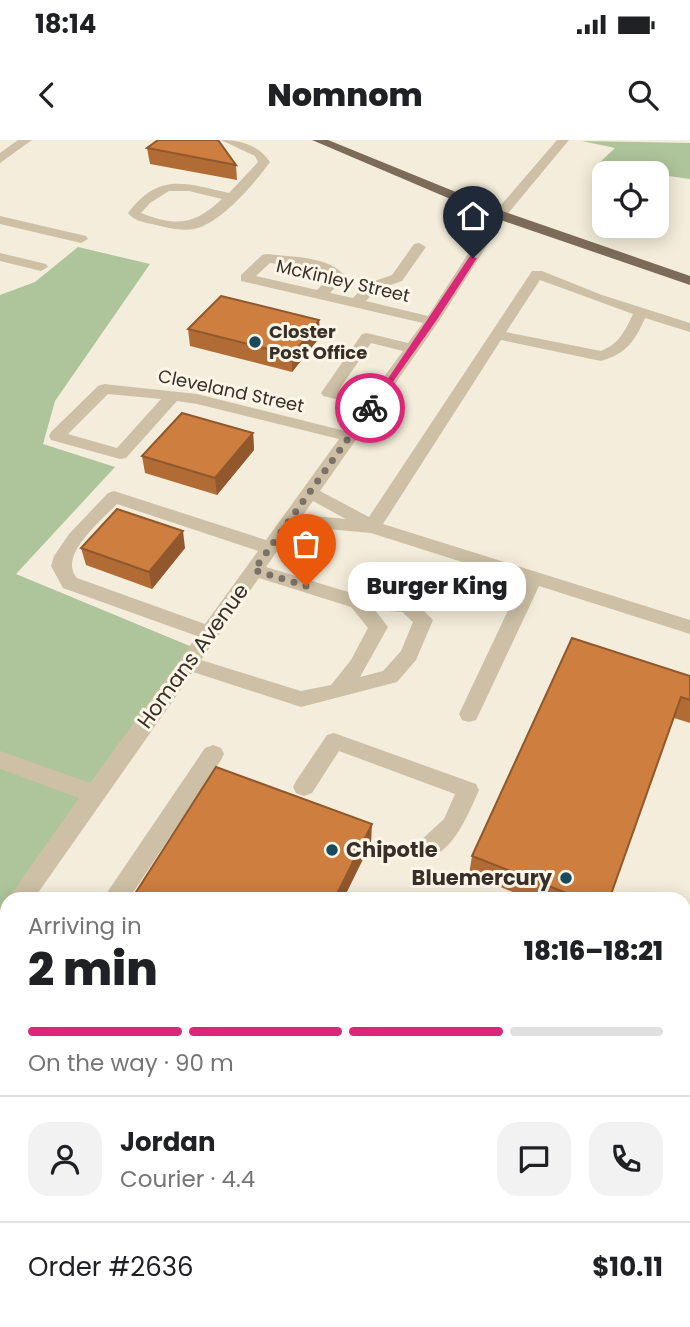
<!DOCTYPE html>
<meta charset="utf-8">
<style>
body{margin:0;font-family:Poppins,sans-serif;background:#f2f2f2;color:#202124;height:100vh;display:flex;flex-direction:column;font-size:26px;white-space:nowrap}
*{box-sizing:border-box;margin:0}
p{font-size:23px;color:#757577}
.icon{flex:none;width:38px;height:38px;fill:none;stroke:currentColor;stroke-width:2;stroke-linecap:round;stroke-linejoin:round}
.map{position:relative;flex:1;overflow:hidden}
.panel{position:absolute;left:0px;top:752px;width:691px;height:436px;display:flex;flex-direction:column;background:#fff;border-radius:21px 21px 0 0;box-shadow:0 4px 18px #0003}
.panel>*{flex:none}
.controls{position:absolute;left:592px;top:21px;display:grid;gap:14px}
.controls a{display:grid;place-items:center;width:77px;height:77px;border-radius:14px;background:#fff;box-shadow:0 4px 18px #0003;font-size:35px}
.pin{position:absolute;display:grid;place-items:center;width:60px;height:60px;color:#fff;margin:-72px -30px;border-radius:50% 50% 50% 0;rotate:-45deg;box-shadow:0 0 7px #0007}
.pin .icon{rotate:45deg}
.courier{position:absolute;display:grid;place-items:center;width:70px;height:70px;margin:-35px;border:5px solid #db2777;border-radius:50%;background:#fff;color:#222;box-shadow:0 2px 9px #0007}
.bubble{position:absolute;height:49px;border-radius:21px;background:#fff;box-shadow:0 4px 18px #0003;font-size:23px;font-weight:800;line-height:49px;text-align:center}
.head em{font-style:normal;font-weight:800}
.head div{display:flex;flex-direction:column-reverse}
.head{display:flex;align-items:center;justify-content:space-between;height:119px;padding:0 28px}
h1{font-size:46px;font-weight:800;line-height:52px}
.bar{display:grid;grid-template-columns:repeat(4,1fr);gap:10px 7px;align-content:center;height:84px;padding:0 28px}
.bar i{height:9px;border-radius:5px;background:#e0e0e0}
.bar .current{background:#db2777}
.bar p{grid-column:span 4}
.line{display:flex;align-items:center;gap:18px;padding:0 28px;border-top:2px solid #e0e0e0}
.line div{flex:1}
.round{display:grid;place-items:center;flex:none;width:74px;height:74px;border-radius:21px;background:#f2f2f2}
.status{display:flex;justify-content:space-between;align-items:center;height:49px;padding:0 35px;background:#fff;direction:ltr}
.status svg{height:19px;fill:currentColor}
header{display:flex;justify-content:space-between;align-items:center;height:91px;padding:0 28px;background:#fff;font-size:32px;font-weight:800}
.map>svg:first-child{display:block}
</style>
<div class="status"><b>18:14</b><svg viewBox="0 0 49 12"><path d="M0 12V9h3v3zM5 12V6h3v6zM10 12V3h3v9zM15 12V0h3v12zM26 1h20v11H26zM47 4h2v5h-2z"/></svg></div>
<header><svg class="icon" aria-label="back" viewBox="0 0 24 24"><path d="M15 5l-7 7 7 7"/></svg>Nomnom<svg class="icon" aria-label="search" viewBox="0 0 24 24"><circle cx="10" cy="10" r="6"/><path d="M15 15l6 6"/></svg></header>
<div class="map">
<svg width="690" height="1187" viewBox="0 0 690 1187">
<rect width="100%" height="100%" fill="#f4eddb"/>
<path fill="#aec49a" d="M582 1 690 3V39L596 26 615 8Z
M78 107 150 124 55 261 43 304 115 327 16 434 197 509 18 759 7 760V775L0 785V155L35 142Z"/>
<g fill="none" stroke-linecap="round" stroke-linejoin="round">
<path fill="#cdc0a6" fill-rule="evenodd" d="M18 0H32L0 23V13Z
M221 0C240 0 259 5 270 22 255 43 220 84 194 89 181 91 168 88 156 85 145 82 135 82 128 73 159 32 185 43 229 53L258 22 255 16ZM169 51H189L222 59C194 85 177 87 141 73L150 63Z
M557 0H569L505 77 439 181 320 351 369 377 532 131H542L602 155 690 183V192L645 178C635 201 626 214 601 221L501 200 383 384 690 480V494L539 446 479 574 476 580 469 582 462 580 459 574 522 441 371 393 295 386 266 427 358 455 414 461 433 480 416 520 397 542 301 567 193 532 33 760H7L79 658 0 629V611L90 643 197 496 63 448 51 426 54 416 69 394 108 353 114 351 266 400 339 299 197 264 177 261 126 318 120 319 51 300 49 296 51 292 98 246 104 244 197 254 345 291 363 266 323 256 321 253 362 194 367 193 408 203 423 183 241 141V135L262 115 267 114C290 117 332 116 345 137L330 153 353 158 366 144 392 135 414 104 419 103 426 107 402 141 376 150 366 161 428 176 495 72ZM270 123 317 130 331 136 317 150 256 136ZM540 140 633 174C625 191 619 204 601 211L506 192ZM371 203 403 211 369 257 339 250ZM108 254 161 259 117 308 68 294ZM313 361 346 379 303 375ZM117 364 258 411 205 484 77 438C57 416 102 380 117 364ZM259 438 351 467 368 488 351 520 331 545 301 551 201 520ZM375 470 402 472 413 482 401 511 383 531 360 537 388 487Z
M0 76 86 96 88 99 81 103 0 84Z
M0 113 46 124 48 127 41 131 0 121Z
M334 593 476 644 479 650C470 670 449 725 420 715L417 708 420 701 444 679 455 654 339 611 312 653 304 656 296 653 293 647 296 641 327 595Z
M213 605 221 608 224 614 221 620 128 760H102L205 608Z
M7 765V794L0 797V768Z
M7 906V939L0 942V909Z"/>
<path fill="#7b6b58" fill-rule="evenodd" d="M312 0H328L505 72 690 136V145L495 78Z"/>
</g>
<path fill="#b16c36" d="M147 8 236 25 237 40 150 24Z
M319 180 320 197 292 232 190 206 188 189Z
M253 293 254 310 217 355 145 333 142 316Z
M81 408H185L152 449 86 425Z
M690 536V583L674 578 609 760H532L469 734 472 716Z"/>
<path fill="#90582c" d="M319 180 320 197 292 232V215Z
M253 293 254 310 217 355 215 338Z
M183 391 185 408 152 449 149 432Z
M372 684 371 703 343 760H334Z
M202 1181H211L208 1187H199Z"/>
<path fill="#ce7e3f" stroke="#90582c" stroke-width="2" d="M158 0H218L236 25 147 8Z
M221 156 319 180 292 215 188 189Z
M182 273 253 293 215 338 142 316Z
M117 369 183 391 149 432 81 408Z
M572 498 690 536V560L681 557 609 760H584L472 716Z
M216 627 372 684 334 760H131Z
M7 955V1181H202L199 1187H0V966Z"/>
<path fill="#db2777" d="M470 116 477 118 436 181 373 270H367Z"/>
<g fill="none" stroke-linecap="round" stroke-linejoin="round">
<path stroke="#7a7267" stroke-width="7" stroke-dasharray="0 12.6" d="M306 446 254 430 370 268"/>
</g>
<g fill="#1a4b5d" stroke="#fbf6e8" stroke-width="2.5">
<circle cx="255" cy="202" r="7"/>
<circle cx="332" cy="710" r="7"/>
<circle cx="566" cy="738" r="7"/>
</g>
<g text-anchor="middle" stroke-width="6" stroke-linejoin="round" paint-order="stroke">
<g font-size="18" fill="#383028" stroke="#fbf6e8">
<text transform="translate(343 141) rotate(13)" y="6">McKinley Street</text>
<text transform="translate(231 251) rotate(12)" y="6">Cleveland Street</text>
</g>
<g font-size="18" font-weight="bold" fill="#383028" stroke="#fbf6e8" text-anchor="start">
<text x="269" y="198">Closter<tspan x="269" dy="21">Post Office</tspan></text>
</g>
<g font-size="21" fill="#383028" stroke="#fbf6e8">
<text transform="translate(193 516) rotate(-54)" y="7">Homans Avenue</text>
</g>
<g font-size="21" font-weight="bold" fill="#383028" stroke="#fbf6e8" text-anchor="start">
<text x="346" y="717">Chipotle</text>
<text x="552" y="745" text-anchor="end">Bluemercury</text>
</g>
</g>
</svg>
<div class="controls">
<a><svg class="icon" aria-label="locate" viewBox="0 0 24 24"><circle cx="12" cy="12" r="6"/><path d="M12 2v4M12 18v4M2 12h4M18 12h4"/></svg></a>
</div>
<div class="pin" style="left:306px;top:446px;background:#ea580c"><svg class="icon" aria-label="bag" viewBox="0 0 24 24"><path d="M5 8h14l-1 12H6zM9 8a3 3 0 0 1 6 0"/></svg></div>
<div class="pin" style="left:473px;top:118px;background:#1f2937"><svg class="icon" aria-label="home" viewBox="0 0 24 24"><path d="M3 11l9-7 9 7M6 9v11h12V9"/></svg></div>
<div class="courier" style="left:370px;top:268px"><svg class="icon" aria-label="bike" viewBox="0 0 24 24"><circle cx="6" cy="16" r="4"/><circle cx="18" cy="16" r="4"/><path d="M6 16l4-8h5l3 8M10 8l3 8H6M13 5h3"/></svg></div>
<div class="bubble" style="left:348px;top:422px;width:178px">Burger King</div>
<section class="panel">
<div class="head"><div><h1>2 min</h1><p>Arriving in</p></div><em>18:16–18:21</em></div>
<div class="bar"><i class="current"></i><i class="current"></i><i class="current"></i><i></i><p>On the way · 90 m</p></div>
<div class="line" style="height:126px"><a class="round"><svg class="icon" aria-label="person" viewBox="0 0 24 24"><circle cx="12" cy="8" r="4"/><path d="M4 21q1-7 8-7t8 7"/></svg></a><div><b>Jordan</b><p>Courier · 4.4</p></div><a class="round"><svg class="icon" aria-label="chat" viewBox="0 0 24 24"><path d="M4 5h16v11H9l-5 4z"/></svg></a><a class="round"><svg class="icon" aria-label="phone" viewBox="0 0 24 24"><path d="M5 4h4l2 5-3 2q2 4 5 5l2-3 5 2v4C11 20 4 13 5 4z"/></svg></a></div>
<div class="line" style="height:91px"><div>Order #2636</div><b>$10.11</b></div>
</section>
</div>
